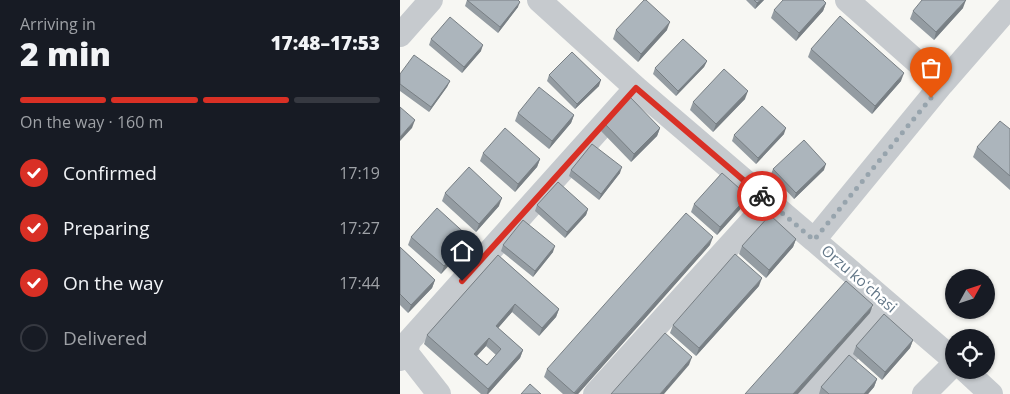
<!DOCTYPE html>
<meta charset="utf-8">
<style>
body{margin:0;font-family:"Open Sans",sans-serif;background:#20242c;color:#f1f3f6;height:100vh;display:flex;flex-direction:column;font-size:19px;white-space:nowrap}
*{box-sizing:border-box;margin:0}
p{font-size:16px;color:#9ea1a6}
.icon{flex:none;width:28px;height:28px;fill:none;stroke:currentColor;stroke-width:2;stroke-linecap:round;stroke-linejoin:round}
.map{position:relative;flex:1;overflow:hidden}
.drawer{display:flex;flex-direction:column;background:#171b24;width:400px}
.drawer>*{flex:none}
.needle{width:32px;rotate:50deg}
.buttons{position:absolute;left:545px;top:269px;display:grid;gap:10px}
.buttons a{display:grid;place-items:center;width:50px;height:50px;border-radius:50%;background:#171b24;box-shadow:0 1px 4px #0004;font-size:25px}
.pin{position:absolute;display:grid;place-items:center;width:42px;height:42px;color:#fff;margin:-51px -21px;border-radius:50% 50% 50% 0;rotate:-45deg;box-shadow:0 0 5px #0007}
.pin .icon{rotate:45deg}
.courier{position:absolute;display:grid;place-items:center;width:50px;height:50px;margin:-25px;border:4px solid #d93025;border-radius:50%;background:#fff;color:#222;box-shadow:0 1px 6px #0007}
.head em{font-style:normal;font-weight:800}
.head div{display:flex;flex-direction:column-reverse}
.head{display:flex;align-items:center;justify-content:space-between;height:85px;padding:0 20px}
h1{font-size:32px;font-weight:800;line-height:38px}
.bar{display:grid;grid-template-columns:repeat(4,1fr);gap:8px 5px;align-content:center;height:60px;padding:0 20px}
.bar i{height:6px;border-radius:4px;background:#363941}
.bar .current{background:#d93025}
.bar p{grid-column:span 4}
ol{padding:0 20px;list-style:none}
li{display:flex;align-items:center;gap:15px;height:55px}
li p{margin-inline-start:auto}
li .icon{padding:5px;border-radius:50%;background:#d93025;color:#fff;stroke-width:4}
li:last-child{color:#9ea1a6}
li i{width:28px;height:28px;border:2px solid #363941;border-radius:50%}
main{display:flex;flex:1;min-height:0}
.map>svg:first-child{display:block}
</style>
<main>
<section class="drawer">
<div class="head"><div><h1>2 min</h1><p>Arriving in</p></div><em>17:48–17:53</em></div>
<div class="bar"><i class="current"></i><i class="current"></i><i class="current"></i><i></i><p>On the way · 160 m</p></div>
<ol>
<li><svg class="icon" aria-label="check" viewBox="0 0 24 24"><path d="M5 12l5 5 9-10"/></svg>Confirmed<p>17:19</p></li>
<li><svg class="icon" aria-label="check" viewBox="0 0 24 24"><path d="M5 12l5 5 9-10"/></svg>Preparing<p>17:27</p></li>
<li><svg class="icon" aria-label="check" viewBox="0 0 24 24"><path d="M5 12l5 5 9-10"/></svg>On the way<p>17:44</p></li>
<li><i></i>Delivered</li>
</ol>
</section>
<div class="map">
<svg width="610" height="394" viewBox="0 0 610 394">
<rect width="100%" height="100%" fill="#f7f7f3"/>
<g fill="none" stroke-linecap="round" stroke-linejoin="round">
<path stroke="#c6cace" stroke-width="24" d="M139 0 236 88 414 240
M447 0 542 84
M0 35 31 0
M6 352 39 394
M0 359 6 352 9 341 236 88
M554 360 414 240 542 84 610 6
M565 370 591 394
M195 394 369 202
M410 394 490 306
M524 394 554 364"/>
</g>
<path fill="#949ca2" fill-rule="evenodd" d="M67 0 118 7 98 33 65 6Z
M346 0H364L355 9Z
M426 3 423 11 396 41 371 18 374 10Z
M563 8 534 40 510 19 513 11Z
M216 30H267L238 62 213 39Z
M31 39 81 51 62 73 29 45Z
M411 49 501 81 472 114 408 57Z
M307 61 304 67 276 96 253 74 255 68Z
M0 74 50 81 47 87 29 112 0 91Z
M149 75 199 86 175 109 147 81Z
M345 99 313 132 290 110 293 102Z
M118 113 174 115 171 123 149 149 115 121Z
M204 123 260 128 257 136 231 162 201 131Z
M610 129V190L573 157 577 147Z
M384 134 356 164 332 141 334 135Z
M83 153 140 159 137 167 115 192 80 161Z
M373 169 424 170 394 199 371 174Z
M171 170 220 173 199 200 169 176Z
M45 193 99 206 76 232 42 201Z
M294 204H345L317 235 291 212Z
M137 205 188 209 186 215 165 238 135 211Z
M11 237 70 238 67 246 41 274 8 245Z
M396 239 393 247 366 278 339 254 342 246Z
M103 245 153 252 133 277 101 251Z
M310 245 178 394H163L144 377 147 369Z
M0 247 35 280 32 288 8 313 0 305Z
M98 255 159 309 156 317 139 336 112 312 98 328 123 350 120 358 88 394H81L24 344 27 335ZM86 346 96 355 87 365 77 356Z
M359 286 296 356 270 333 273 325Z
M513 340 510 348 482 380 453 354 456 346Z
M477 379 474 387 468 394H419L421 387Z"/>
<path fill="#787f84" d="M361 0H364L355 9 357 3Z
M566 0 563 8 534 40 536 32Z
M120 2 118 7 98 33 100 27Z
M426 3 423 11 396 41 399 33Z
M270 22 267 30 238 62 241 54Z
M83 45 81 51 62 73 64 67Z
M307 61 304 67 276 96 278 91Z
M504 73 501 81 472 114 475 106Z
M201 80 199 86 175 109 177 104Z
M50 81 47 87 29 112 31 107Z
M348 91 345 99 313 132 316 124Z
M174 115 171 123 149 149 152 141Z
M15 120 12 128 0 141V137Z
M260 128 257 136 231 162 234 154Z
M386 128 384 134 356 164 358 158Z
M140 159 137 167 115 192 118 184Z
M426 164 424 170 394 199 396 193Z
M222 167 220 173 199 200 201 194Z
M348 196 345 204 317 235 320 227Z
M102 198 99 206 76 232 79 224Z
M188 209 186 215 165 238 167 232Z
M313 237 310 245 178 394H174Z
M70 238 67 246 41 274 44 266Z
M396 239 393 247 366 278 369 270Z
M155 246 153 252 133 277 135 271Z
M362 278 359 286 296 356 299 348Z
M35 280 32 288 8 313 11 305Z
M115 304 112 312 93 334 96 326Z
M473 305 470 313 398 394H393Z
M159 309 156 317 139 336 142 328Z
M89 338 86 346 71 362 74 354Z
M513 340 510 348 482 380 485 372Z
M123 350 120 358 88 394H87L88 389Z
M292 357 289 365 264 394H260Z
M477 379 474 387 468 394H464Z"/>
<path fill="#acb5bc" stroke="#787f84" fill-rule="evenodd" d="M67 0H118L120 2 100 27Z
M244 0H246L270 22 241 54 216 30Z
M354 0H361L357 3Z
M383 0H423L426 3 399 33 374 10Z
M522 0H566L536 32 513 11Z
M440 16 504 73 475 106 411 49Z
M50 17 83 45 64 67 31 39Z
M283 39 307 61 278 91 255 68Z
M172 52 201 80 177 104 149 75Z
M14 55 50 81 31 107 0 84V74Z
M324 69 348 91 316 124 293 102Z
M139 87 174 115 152 141 118 113Z
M230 97 260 128 234 154 204 123Z
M362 106 386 128 358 158 334 135Z
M0 107 15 120 0 137Z
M600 121 610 129V176L577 147Z
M105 128 140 159 118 184 83 153Z
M404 140 426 164 396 193 373 169Z
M192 144 222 167 201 194 171 170Z
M69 167 102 198 79 224 45 193Z
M322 173 348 196 320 227 294 204Z
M158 182 188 209 167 232 137 205Z
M37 208 70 238 44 266 11 237Z
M286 213 313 237 174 393 147 369Z
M370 215 396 239 369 270 342 246Z
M123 220 155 246 135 271 103 245Z
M0 247 35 280 11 305 0 294Z
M335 254 362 278 299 348 273 325Z
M98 255 159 309 142 328 115 304 96 326 123 350 88 389 27 335ZM89 338 101 349 87 365 74 354Z
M446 281 473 305 393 394H345Z
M484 314 513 340 485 372 456 346Z
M265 333 292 357 260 394H211Z
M449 355 477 379 464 394H429L421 387Z
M130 384 141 394H121Z"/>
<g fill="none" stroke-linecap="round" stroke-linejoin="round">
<path stroke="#97a4ad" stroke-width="5" stroke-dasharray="0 9" d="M362 196 414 240 531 98"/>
<path stroke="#d93025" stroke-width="6" d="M62 281 236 88 362 196"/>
</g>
<g text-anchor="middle" stroke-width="5" stroke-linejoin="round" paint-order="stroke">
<g font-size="15" fill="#637788" stroke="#fff">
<text transform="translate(459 279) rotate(41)" y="5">Orzu koʻchasi</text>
</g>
</g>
</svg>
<div class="buttons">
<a><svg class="needle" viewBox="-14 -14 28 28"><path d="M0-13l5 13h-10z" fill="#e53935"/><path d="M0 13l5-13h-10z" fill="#9ea1a6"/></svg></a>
<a><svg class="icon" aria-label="locate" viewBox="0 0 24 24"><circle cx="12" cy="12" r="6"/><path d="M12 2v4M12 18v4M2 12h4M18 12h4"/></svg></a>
</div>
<div class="pin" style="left:531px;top:98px;background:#ea580c"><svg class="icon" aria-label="bag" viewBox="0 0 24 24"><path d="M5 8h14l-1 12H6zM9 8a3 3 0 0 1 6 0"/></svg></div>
<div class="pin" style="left:62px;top:281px;background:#1f2937"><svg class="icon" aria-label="home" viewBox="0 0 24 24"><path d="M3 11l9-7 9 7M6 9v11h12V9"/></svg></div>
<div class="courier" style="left:362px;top:196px"><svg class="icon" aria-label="bike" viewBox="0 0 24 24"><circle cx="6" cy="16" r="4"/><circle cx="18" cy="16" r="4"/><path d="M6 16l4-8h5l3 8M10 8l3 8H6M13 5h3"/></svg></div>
</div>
</main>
